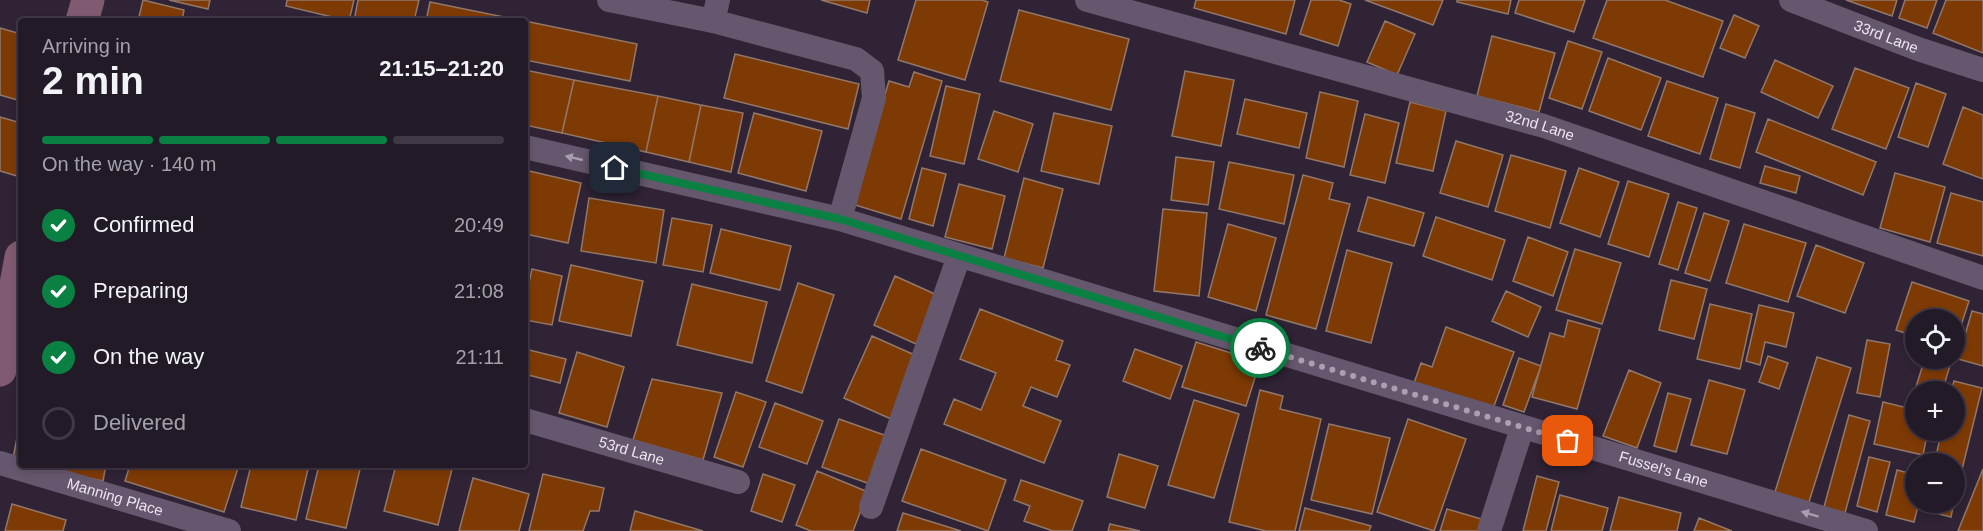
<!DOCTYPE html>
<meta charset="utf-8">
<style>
body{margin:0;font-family:Arial,sans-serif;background:#2f2734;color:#f1f3f6;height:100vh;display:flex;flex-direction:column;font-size:22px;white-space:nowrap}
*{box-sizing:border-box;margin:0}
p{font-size:20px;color:#a3a1a8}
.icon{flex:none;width:33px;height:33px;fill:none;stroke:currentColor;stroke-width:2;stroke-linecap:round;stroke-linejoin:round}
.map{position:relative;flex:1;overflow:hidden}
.sheet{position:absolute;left:18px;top:18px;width:510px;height:450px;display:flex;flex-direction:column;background:#231a28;border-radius:6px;box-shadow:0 3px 9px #0003,0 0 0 2px #403845}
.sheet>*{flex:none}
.fabs{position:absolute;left:1905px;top:309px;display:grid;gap:12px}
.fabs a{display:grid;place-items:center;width:60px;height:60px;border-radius:50%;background:#231a28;box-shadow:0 3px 9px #0003,0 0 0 2px #403845;font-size:30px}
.pin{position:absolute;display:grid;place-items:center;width:51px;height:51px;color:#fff;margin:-26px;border-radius:12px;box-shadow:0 3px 9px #0006}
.courier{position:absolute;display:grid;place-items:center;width:60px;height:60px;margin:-30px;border:4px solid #0b8043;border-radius:50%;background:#fff;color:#222;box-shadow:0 2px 8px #0007}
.summary em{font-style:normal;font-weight:600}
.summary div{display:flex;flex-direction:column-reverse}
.summary{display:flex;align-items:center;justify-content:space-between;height:102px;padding:0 24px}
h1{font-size:39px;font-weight:600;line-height:45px}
.bar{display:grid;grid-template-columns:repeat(4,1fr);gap:9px 6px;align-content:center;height:72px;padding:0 24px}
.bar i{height:8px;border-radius:4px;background:#403845}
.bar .active{background:#0b8043}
.bar p{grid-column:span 4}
ol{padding:0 24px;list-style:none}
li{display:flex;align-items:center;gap:18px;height:66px}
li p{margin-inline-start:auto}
li .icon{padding:6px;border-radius:50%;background:#0b8043;color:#fff;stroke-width:4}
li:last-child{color:#a3a1a8}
li i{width:33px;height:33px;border:3px solid #403845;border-radius:50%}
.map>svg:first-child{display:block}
</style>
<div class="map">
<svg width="1983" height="531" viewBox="0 0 1983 531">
<rect width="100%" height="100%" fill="#2f2335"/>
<path fill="#7e3a05" stroke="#91786a" stroke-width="1.5" d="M143 0 184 10 182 21H138Z
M169 0H210L208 9Z
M287 0H354L349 21 286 6Z
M358 0H419L414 21H354Z
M821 0H870L867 13Z
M916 0H982L988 2 965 80 898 60Z
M1196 0H1295L1286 34 1194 8Z
M1311 0H1339L1351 4 1338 46 1300 34Z
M1365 0H1443L1433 25Z
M1457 0H1511L1508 14 1457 2Z
M1519 0H1585L1574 32 1515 13Z
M1607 0H1665L1723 21 1703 77 1593 38Z
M1846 0H1897L1892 16Z
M1905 0H1937L1927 28 1899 18Z
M1946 0H1983V53L1933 33Z
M430 2 523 21H426Z
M1019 10 1129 39 1111 110 1000 81Z
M1734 15 1759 26 1745 58 1720 48Z
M525 21 637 44 630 81 525 60Z
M1385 21 1415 34 1397 75 1367 62Z
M0 28 21 34V101L0 95Z
M1492 36 1555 53 1539 112 1477 96Z
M1568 41 1602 52 1582 109 1549 98Z
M735 54 859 84 848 129 724 98Z
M1608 58 1661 78 1641 130 1589 111Z
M1775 60 1833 86 1818 118 1761 92Z
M1855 68 1909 88 1886 149 1832 129Z
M525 70 574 80 562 133 525 125Z
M1185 71 1234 80 1221 146 1172 136Z
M914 72 942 81 901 219 852 204 889 81 909 87Z
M574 80 658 96 646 152 562 133Z
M1667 81 1718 98 1700 154 1648 136Z
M1916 83 1946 94 1928 147 1898 137Z
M946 86 980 94 964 164 930 156Z
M1320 92 1358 101 1344 167 1306 158Z
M658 96 701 105 689 162 646 152Z
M1245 99 1307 113 1299 148 1237 134Z
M1410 102 1446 111 1433 171 1396 163Z
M1726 104 1755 113 1740 168 1710 159Z
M701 105 743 113 731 172 689 162Z
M1963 107 1983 115V179L1943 164Z
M994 111 1033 124 1018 172 978 159Z
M754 113 822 131 806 191 738 173Z
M1054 113 1112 126 1099 184 1041 171Z
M1365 114 1399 123 1385 183 1350 175Z
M0 117 21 123V159L17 176 0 171Z
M1768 119 1876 162 1863 195 1756 152Z
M1456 141 1503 155 1488 207 1440 193Z
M1511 155 1566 171 1550 228 1495 211Z
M1176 157 1214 162 1208 205 1171 200Z
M1229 162 1294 175 1284 224 1219 209Z
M1765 166 1800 176 1796 193 1760 183Z
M922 168 946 174 933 226 909 219Z
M1579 168 1619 182 1600 237 1560 223Z
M525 170 581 183 568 243 525 234Z
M1895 173 1945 187 1930 242 1880 228Z
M1303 175 1333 183 1329 199 1350 204 1316 329 1266 315Z
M1024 178 1063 189 1043 268 1004 258Z
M1628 181 1669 194 1649 257 1608 244Z
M959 184 1005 196 992 249 945 237Z
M1951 193 1983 202V256L1937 243Z
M1368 197 1424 213 1414 246 1358 231Z
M589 198 664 210 656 263 581 251Z
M1678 202 1697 208 1678 270 1659 264Z
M1163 209 1207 213 1199 296 1154 291Z
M1704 213 1729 221 1710 281 1685 273Z
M1436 217 1505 240 1492 280 1423 256Z
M672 218 712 225 703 272 663 265Z
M1228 224 1276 238 1256 311 1208 297Z
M1744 224 1806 243 1788 302 1726 283Z
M721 229 791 246 780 290 710 273Z
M1528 237 1568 252 1553 296 1513 281Z
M1816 245 1864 263 1845 313 1797 296Z
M1575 249 1621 263 1602 324 1556 310Z
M1347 250 1392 263 1371 343 1326 331Z
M571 265 643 281 631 336 559 321Z
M532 269 562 276 552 325 525 320V302Z
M895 276 937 295 916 344 874 325Z
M1671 280 1707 289 1694 339 1659 330Z
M1912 282 1969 301 1954 347V320H1916V337L1896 330Z
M798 283 834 295 802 393 766 381Z
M692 284 767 302 752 363 677 345Z
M1506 291 1541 307 1528 337 1492 321Z
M1710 304 1752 314 1740 369 1697 359Z
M1759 305 1794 313 1786 347 1765 342 1760 365 1746 361Z
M980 309 1063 341 1056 360 1070 365 1057 397 1031 387 1023 406 1061 421 1044 463 944 424 954 399 981 410 996 373 960 359Z
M1972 311 1983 314V366L1958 359Z
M1568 320 1600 329 1577 409 1532 397 1550 333 1564 337Z
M1446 327 1514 352 1491 414 1413 386 1421 363 1432 367Z
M872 336 919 357 891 419 844 398Z
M1867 340 1890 344 1880 397 1857 393Z
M1196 342 1260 362 1246 406 1182 387Z
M525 349 566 359 560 383 528 375 525 385Z
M1135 349 1182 366 1170 399 1123 381Z
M577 352 624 367 607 427 559 413Z
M1768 356 1788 363 1779 389 1759 382Z
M1817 357 1851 368 1808 505 1774 495Z
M1519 358 1541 366 1524 412 1503 405Z
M1925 358 1952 359 1942 392 1915 390Z
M1629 370 1661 383 1637 448 1603 436Z
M652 379 722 393 703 460 633 440Z
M1709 380 1745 390 1727 454 1691 445Z
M1954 381 1982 388 1954 502V464H1934L1942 430H1954V392H1951Z
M1260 390 1283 396 1280 409 1321 419 1295 531H1266L1229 522Z
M736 392 766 402 743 467 714 457Z
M1668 393 1691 399 1676 452 1654 446Z
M1194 400 1239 414 1214 498 1168 485Z
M1883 402 1916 410V430H1928L1923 455 1874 444Z
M775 403 823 421 807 464 759 447Z
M1849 415 1870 421 1845 513 1824 507Z
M21 418V465H106L103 481 12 463Z
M839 419 887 436 870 484 822 467Z
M1408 419 1466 439 1434 531 1377 512Z
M1329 424 1390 438 1372 514 1311 500Z
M921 449 1006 480 988 531 902 501Z
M1119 454 1158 466 1145 508 1107 497Z
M1869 457 1890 462 1877 512 1857 506Z
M130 465H239L224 512 125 481Z
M251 465H309L296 520 241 507Z
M319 465H361L346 528 306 519Z
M396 465H453L438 525 384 511Z
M1983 469V531H1958Z
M1897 470 1916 475V502H1919L1914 522 1886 515Z
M817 471 868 492 853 531H811L796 525Z
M543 474 604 488 599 511H590L583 531H529Z
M763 474 795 485 782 522 751 511Z
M1537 476 1559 482 1546 531H1523Z
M473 478 529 494 519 531H459Z
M1021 480 1083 501 1072 531H1053L1024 521 1030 506 1014 500Z
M1560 495 1608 508 1602 531H1551Z
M1619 497 1681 513 1677 531H1610Z
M1925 502H1954L1951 517 1923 510Z
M12 504 66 520 63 531H5Z
M1305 508 1371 526 1369 531H1299Z
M1447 509 1485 520 1482 531H1440Z
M635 511 703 531H630Z
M903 513 961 531H897Z
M1699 518 1732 531H1694Z
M1110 524 1140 531H1108Z"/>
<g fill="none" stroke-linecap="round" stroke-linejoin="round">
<g stroke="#65576d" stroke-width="24">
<path d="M609 0 713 21 856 59 872 71 874 98 840 219"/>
<path id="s1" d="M1087 0 1544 126 1983 278"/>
<path id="s2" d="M1791 0 1918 49 1983 70"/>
<path d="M713 21 718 0"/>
<path id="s3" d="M525 147 840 219 1866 531"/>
<path id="s4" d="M525 420 738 482"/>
<path id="s5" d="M0 463 229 531"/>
<path d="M871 507 959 256"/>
<path d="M1489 531 1522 428"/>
</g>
<path stroke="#7f5a70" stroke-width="33" d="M82 21 88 0
M0 370 21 257"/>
</g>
<defs><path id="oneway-solid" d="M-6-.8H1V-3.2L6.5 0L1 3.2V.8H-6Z" transform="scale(1.5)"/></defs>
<g fill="#a89eaf">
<use href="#oneway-solid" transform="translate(574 158) rotate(-167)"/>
<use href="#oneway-solid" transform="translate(1810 514) rotate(-163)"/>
</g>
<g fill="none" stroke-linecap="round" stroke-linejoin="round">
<path stroke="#aaa0af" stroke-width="6" stroke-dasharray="0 10.8" d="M1260 348 1568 441"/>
<path stroke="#0b8043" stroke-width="8" d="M615 168 840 219 1260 348"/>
</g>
<g text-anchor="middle" stroke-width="5" stroke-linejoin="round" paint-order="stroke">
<g font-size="15" fill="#ece4f1" stroke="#2f2335">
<text dy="5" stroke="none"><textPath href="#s2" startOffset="102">33rd Lane</textPath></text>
<text dy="5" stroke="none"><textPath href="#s1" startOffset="470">32nd Lane</textPath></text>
<text dy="5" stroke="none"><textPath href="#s4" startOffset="111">53rd Lane</textPath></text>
<text dy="5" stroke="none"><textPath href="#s3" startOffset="1184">Fussel's Lane</textPath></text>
<text dy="5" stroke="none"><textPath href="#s5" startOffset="120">Manning Place</textPath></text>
</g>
</g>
</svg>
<div class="fabs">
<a><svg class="icon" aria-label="locate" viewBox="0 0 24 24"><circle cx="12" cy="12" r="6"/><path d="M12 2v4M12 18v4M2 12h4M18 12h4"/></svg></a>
<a>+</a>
<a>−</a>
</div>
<div class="pin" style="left:1568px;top:441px;background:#ea580c"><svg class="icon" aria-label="bag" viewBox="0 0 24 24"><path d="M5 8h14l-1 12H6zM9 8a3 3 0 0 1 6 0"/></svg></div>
<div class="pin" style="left:615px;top:168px;background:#1f2937"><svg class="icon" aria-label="home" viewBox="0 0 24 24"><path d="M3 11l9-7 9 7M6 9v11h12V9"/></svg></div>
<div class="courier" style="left:1260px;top:348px"><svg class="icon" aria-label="bike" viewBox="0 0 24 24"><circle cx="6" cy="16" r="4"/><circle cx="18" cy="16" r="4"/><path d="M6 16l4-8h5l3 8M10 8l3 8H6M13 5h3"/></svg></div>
<section class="sheet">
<div class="summary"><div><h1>2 min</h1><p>Arriving in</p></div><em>21:15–21:20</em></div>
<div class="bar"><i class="active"></i><i class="active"></i><i class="active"></i><i></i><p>On the way · 140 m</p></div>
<ol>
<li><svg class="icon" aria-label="check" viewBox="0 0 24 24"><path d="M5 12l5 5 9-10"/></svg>Confirmed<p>20:49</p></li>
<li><svg class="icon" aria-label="check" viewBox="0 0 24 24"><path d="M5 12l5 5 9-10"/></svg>Preparing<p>21:08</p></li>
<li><svg class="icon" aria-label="check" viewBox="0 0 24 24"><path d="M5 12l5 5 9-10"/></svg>On the way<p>21:11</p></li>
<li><i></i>Delivered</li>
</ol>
</section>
</div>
